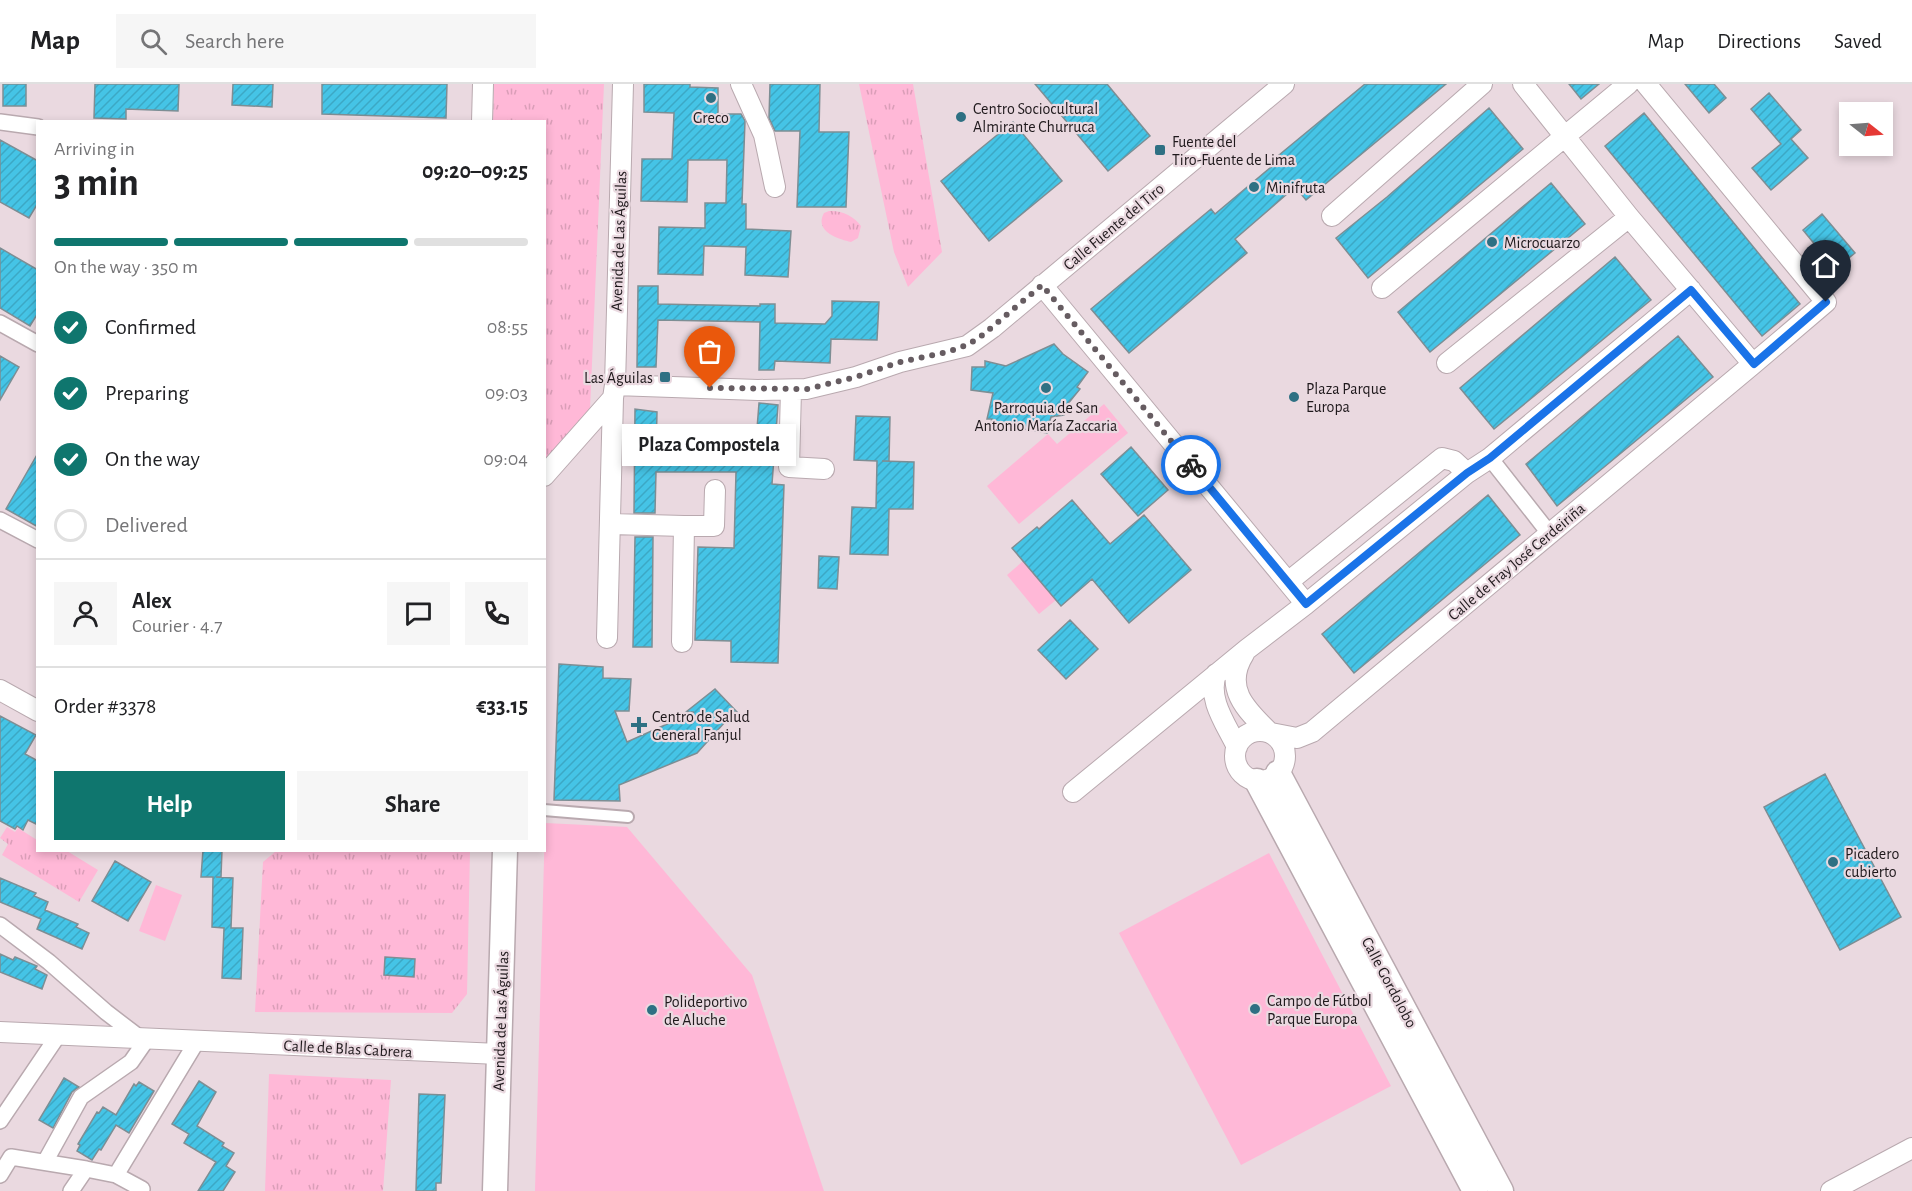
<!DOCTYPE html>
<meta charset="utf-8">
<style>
body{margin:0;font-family:"Alegreya Sans",sans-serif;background:#f6f6f6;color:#202124;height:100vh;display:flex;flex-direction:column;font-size:22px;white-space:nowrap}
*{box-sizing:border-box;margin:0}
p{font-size:20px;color:#757577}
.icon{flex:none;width:33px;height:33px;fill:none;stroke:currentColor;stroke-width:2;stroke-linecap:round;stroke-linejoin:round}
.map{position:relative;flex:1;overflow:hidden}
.details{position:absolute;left:36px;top:36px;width:510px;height:732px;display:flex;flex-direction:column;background:#fff;border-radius:0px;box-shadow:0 3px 9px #0003}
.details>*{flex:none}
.needle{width:39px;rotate:107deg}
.buttons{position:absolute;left:1839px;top:18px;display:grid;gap:12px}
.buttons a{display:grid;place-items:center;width:54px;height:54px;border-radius:0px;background:#fff;box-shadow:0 3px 9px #0003;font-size:30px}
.pin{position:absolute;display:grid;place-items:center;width:51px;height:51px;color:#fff;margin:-62px -26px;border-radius:50% 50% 50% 0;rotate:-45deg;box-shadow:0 0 6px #0007}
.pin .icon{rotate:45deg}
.courier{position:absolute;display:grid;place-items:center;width:60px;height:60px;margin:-30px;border:4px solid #1a73e8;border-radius:50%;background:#fff;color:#222;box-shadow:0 2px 8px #0007}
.bubble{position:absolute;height:42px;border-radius:0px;background:#fff;box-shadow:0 3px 9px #0003;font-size:20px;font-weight:700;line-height:42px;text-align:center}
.head em{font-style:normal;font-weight:700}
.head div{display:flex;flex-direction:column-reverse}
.head{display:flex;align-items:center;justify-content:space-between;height:102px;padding:0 18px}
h1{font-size:39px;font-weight:700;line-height:45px}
.bar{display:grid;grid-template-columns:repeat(4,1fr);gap:9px 6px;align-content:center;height:72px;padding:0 18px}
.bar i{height:8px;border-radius:4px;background:#e0e0e0}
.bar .selected{background:#0f766e}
.bar p{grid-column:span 4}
.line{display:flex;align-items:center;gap:15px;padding:0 18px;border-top:2px solid #e0e0e0}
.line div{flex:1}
.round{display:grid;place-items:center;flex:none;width:63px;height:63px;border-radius:0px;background:#f6f6f6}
ol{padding:0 18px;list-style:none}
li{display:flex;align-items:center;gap:18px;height:66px}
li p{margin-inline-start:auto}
li .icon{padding:6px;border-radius:50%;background:#0f766e;color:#fff;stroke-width:4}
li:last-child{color:#757577}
li i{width:33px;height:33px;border:3px solid #e0e0e0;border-radius:50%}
.primary-button{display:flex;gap:12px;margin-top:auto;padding:12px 18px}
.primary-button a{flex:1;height:69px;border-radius:0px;background:#0f766e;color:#fff;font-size:24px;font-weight:700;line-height:69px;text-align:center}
.primary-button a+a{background:#f6f6f6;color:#202124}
header{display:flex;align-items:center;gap:36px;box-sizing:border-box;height:84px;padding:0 30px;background:#fff;border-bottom:2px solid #e0e0e0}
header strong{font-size:28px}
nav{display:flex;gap:33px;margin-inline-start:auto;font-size:21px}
.search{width:420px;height:54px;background:#f6f6f6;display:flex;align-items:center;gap:15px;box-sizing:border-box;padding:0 21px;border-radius:0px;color:#757577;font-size:22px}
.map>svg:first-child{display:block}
</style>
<header>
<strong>Map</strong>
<div class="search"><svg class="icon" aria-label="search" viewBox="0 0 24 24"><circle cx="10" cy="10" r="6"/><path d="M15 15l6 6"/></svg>Search here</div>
<nav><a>Map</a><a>Directions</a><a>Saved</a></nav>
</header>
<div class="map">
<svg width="1912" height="1107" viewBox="0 0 1912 1107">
<defs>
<pattern id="grass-tufts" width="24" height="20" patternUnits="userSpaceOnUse" patternTransform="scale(1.5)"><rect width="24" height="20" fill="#ffb8d7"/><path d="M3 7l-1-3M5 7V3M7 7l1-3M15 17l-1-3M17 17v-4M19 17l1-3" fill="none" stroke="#da9eb8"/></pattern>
<pattern id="building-hatch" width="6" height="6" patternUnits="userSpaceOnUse" patternTransform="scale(1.5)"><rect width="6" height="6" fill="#45c4e6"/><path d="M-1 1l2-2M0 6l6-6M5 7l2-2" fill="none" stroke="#3ca8c5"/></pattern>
</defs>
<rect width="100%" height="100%" fill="#ead9e0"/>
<path fill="url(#grass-tufts)" d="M494 0H604L590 326 545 379 544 38H493Z
M859 0H913L942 168 908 203 894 168Z
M829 127C841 126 854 132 861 142L858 154 851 158C837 155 814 147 824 129Z
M7 743 15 748 18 744 37 756 38 766 67 767 98 786 79 818 2 771 8 760 0 754Z
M276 767H470L467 910 452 929 255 928 263 778Z
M269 990 391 996 383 1107H265Z"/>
<path fill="#ffb8d7" d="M1104 320 1128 349 1019 440 987 402 1048 350 1057 360Z
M1023 477 1056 516 1039 530 1007 491Z
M545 739 627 743 752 891 824 1107H535Z
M1269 769 1391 1002 1241 1081 1119 849Z
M156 801 182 811 165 857 139 847Z"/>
<path fill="url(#building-hatch)" stroke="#7d8e94" stroke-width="1.5" d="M3 0H26V22H3Z
M95 0H179L178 27 126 25V35L94 34Z
M233 0H273L272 23 232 21Z
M322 0H447L446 34 322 30Z
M644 0H690V3L718 4V30H741L745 37 742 120H746V145L791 147 788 193 745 191 746 163 706 162H704L703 191 658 190 659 143 705 144V119H726L727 76H688L687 118 641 117 642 75H672L674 29 644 28Z
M770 0H820L819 48H849L846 123H797L800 47H775L769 34Z
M1035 0H1107L1150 52 1108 87Z
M1365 0H1446L1306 116 1295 103 1235 155 1247 169 1129 269 1091 225 1211 125 1215 130 1276 79 1273 76Z
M1569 0H1599L1581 15Z
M1685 0H1714L1726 14 1709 29Z
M1769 9 1801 46 1791 55 1808 74 1771 106 1752 84 1781 60 1751 25Z
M1489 24 1523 65 1368 194 1336 154 1387 113Z
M1644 29 1800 220 1762 252 1605 62Z
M1013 38 1062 97 989 157 941 97Z
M0 56 38 77V119L29 134 0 118Z
M1551 99 1585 140 1430 268 1398 228Z
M1822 130 1855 169 1835 185 1803 146Z
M0 164 38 186V229L30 242 0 224Z
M1615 173 1651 216 1494 345 1460 304Z
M638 202H658V220L760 222V220H775V239L825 240 832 232V217L879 218 877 256 831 255 830 279 775 277 774 286H759L760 238 658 236 656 283H637Z
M1678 252 1713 293 1557 422 1526 380Z
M1054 260 1063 270 1088 288 1077 303 1080 305 1067 321 1070 322 1064 331 1051 333 1047 349 1012 343 1011 348 989 346 992 335H987L993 309 971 306 972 283H985V277L1006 282Z
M0 272 19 283 0 316Z
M759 319 778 321 772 400 784 401 778 579 731 578V557L695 556 698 463 734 464 736 388H656L655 429H634L635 325 657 328 656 369 755 370Z
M856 332 890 333 889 377H882L914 378 913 425H889L888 471 850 470 852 423 876 424 877 377 854 376Z
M1131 363 1168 406 1138 432 1101 390Z
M38 369V443L6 425Z
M1488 411 1520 451 1354 589 1322 550Z
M1072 416 1110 460 1144 431 1191 486 1129 539 1092 495 1061 522 1012 464 1037 443 1039 445Z
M635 453H653L652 563H633Z
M819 472 839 473 837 505 818 504Z
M1070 536 1098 565 1066 595 1038 566Z
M559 580 603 583V594L631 595 629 627H615L627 658 694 628H686L715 605 737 628H734L697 669 619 701 620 717 554 716Z
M0 632 36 651 25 670 38 677V741L28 736 23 746 17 742 15 745 0 737Z
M1825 690 1901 833 1840 866 1764 723Z
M203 766H222L221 793H216L233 794 231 844H243L241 895 222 894 224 844 212 843 213 793H201Z
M115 777 151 798 128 837 92 817Z
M0 794 36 809 34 812 48 818 45 826 78 840 76 843 89 849 82 865 37 845 41 835 0 818Z
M0 870 13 876 15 873 37 882 35 885 47 891 42 905 0 888Z
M385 873 415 875 414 893 384 891Z
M64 994 79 1003 72 1008 53 1044 39 1036Z
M199 997 216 1008 197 1042 224 1059 222 1062 234 1069 226 1082 235 1088 223 1107H198L216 1078 184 1059 189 1050 172 1040Z
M139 998 154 1007 129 1049 116 1041 101 1066 99 1065 92 1076 77 1067 80 1061 78 1060 97 1028 99 1029 103 1023 116 1031 134 1000 136 1002Z
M419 1010 445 1011 441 1099H436V1107H416Z"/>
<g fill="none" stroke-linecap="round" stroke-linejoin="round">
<defs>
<path id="service" d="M544 726 628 733"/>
<path id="pedestrian" d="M0 38 38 43
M0 239 38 260
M1490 374 1549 449
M0 436 38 456
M0 841 49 878 106 928 140 954
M0 1037 59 950
M45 1078 81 1013 131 978 147 955
M86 1085 116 1091
M0 1091 11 1073 86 1085 71 1107
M141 1107 142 1105 116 1091 197 957"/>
<path id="minor" d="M741 0 764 51 775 103
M1523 0 1629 133 1753 280
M482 38 483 0
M1332 132 1482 0
M1042 201 1306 520 1246 566 1073 708
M1382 204 1628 0
M1447 279 1629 133
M615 301 758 306 806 305 856 293 900 278 967 262 992 244 1284 0
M791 306 789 383 824 385
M544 392 613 314 615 301 623 0
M611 440 684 442 682 558
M684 442H714L715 406
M1288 498 1442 374 1454 377 1467 389
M1306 520 1467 389 1490 374 1691 206
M607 554 613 314
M1244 570C1223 603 1245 625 1269 648
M1216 590C1207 615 1226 640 1237 663
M0 606 38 627
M1235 672a25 25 0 1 1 50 0a25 25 0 1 1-50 0Z
M1271 649 1297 654 1312 648 1753 280 1826 218 1646 0
M0 948 499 970
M1831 1107 1912 1064"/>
<path id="tertiary" d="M1278 689 1501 1107
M1257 697 1475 1107
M495 1107 505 766"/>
</defs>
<use href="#service" stroke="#b9a9af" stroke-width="14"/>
<use href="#pedestrian" stroke="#b9a9af" stroke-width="18"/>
<use href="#minor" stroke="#b9a9af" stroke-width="22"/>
<use href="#tertiary" stroke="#b9a9af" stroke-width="27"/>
<use href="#service" stroke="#fff" stroke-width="10"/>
<use href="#pedestrian" stroke="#fff" stroke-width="15"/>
<use href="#minor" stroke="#fff" stroke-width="20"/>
<use href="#tertiary" stroke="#fff" stroke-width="24"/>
</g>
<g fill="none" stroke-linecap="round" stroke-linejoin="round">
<path stroke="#665c61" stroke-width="6" stroke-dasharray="0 10.8" d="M710 304 807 305 856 293 900 278 947 268 967 261 979 254 1042 201 1191 381"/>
<path stroke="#1a73e8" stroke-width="8" d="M1191 381 1306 520 1467 389 1490 374 1691 206 1754 280 1826 218"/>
</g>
<g fill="#2e7083" stroke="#ead9e0" stroke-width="2">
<circle cx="711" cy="14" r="6"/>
<circle cx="961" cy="33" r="6"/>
<rect x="1154" y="60" width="12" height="12" rx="3"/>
<circle cx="1254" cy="103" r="6"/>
<circle cx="1492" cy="158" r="6"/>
<rect x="659" y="287" width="12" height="12" rx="3"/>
<circle cx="1046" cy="304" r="6"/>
<circle cx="1294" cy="313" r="6"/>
<path d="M636 632h6v6h6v6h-6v6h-6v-6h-6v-6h6z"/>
<circle cx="1833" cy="778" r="6"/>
<circle cx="1255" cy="925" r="6"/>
<circle cx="652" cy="926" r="6"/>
</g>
<g text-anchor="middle" stroke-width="4.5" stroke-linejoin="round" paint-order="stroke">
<g font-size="16" fill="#1f191c" stroke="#ead9e0" text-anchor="start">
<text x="973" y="30">Centro Sociocultural<tspan x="973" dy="18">Almirante Churruca</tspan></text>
<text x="711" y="39" text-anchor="middle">Greco</text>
<text x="1172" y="63">Fuente del<tspan x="1172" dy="18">Tiro-Fuente de Lima</tspan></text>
<text x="1266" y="109">Minifruta</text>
<text x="1504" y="164">Microcuarzo</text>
<text x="653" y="299" text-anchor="end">Las Águilas</text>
<text x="1306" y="310">Plaza Parque<tspan x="1306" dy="18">Europa</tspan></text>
<text x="1046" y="329" text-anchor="middle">Parroquia de San<tspan x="1046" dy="18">Antonio María Zaccaria</tspan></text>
<text x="652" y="638">Centro de Salud<tspan x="652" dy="18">General Fanjul</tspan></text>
<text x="1845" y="775">Picadero<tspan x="1845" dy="18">cubierto</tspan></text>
<text x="1267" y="922">Campo de Fútbol<tspan x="1267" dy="18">Parque Europa</tspan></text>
<text x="664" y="923">Polideportivo<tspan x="664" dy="18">de Aluche</tspan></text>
</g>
<g font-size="16" fill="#1f191c" stroke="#ead9e0">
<text transform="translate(1113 142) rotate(-40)" y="6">Calle Fuente del Tiro</text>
<text transform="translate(618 157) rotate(-88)" y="6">Avenida de Las Águilas</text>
<text transform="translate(1516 477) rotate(-40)" y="6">Calle de Fray José Cerdeiriña</text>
<text transform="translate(1390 898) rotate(62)" y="6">Calle Gordolobo</text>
<text transform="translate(500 937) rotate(-88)" y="6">Avenida de Las Águilas</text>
<text transform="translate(348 964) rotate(3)" y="6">Calle de Blas Cabrera</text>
</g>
</g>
</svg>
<div class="buttons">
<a><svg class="needle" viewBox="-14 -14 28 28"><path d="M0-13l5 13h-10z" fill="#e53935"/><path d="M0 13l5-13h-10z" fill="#757577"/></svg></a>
</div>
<div class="pin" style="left:710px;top:304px;background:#ea580c"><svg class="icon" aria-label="bag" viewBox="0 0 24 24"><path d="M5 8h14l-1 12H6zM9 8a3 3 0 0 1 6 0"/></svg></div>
<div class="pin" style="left:1826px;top:218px;background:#1f2937"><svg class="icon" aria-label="home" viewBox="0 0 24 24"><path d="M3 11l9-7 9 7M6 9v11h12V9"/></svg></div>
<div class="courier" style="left:1191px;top:381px"><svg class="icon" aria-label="bike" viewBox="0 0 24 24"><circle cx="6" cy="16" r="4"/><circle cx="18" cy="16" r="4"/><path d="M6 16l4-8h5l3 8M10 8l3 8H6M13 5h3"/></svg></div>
<div class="bubble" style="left:622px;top:340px;width:174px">Plaza Compostela</div>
<section class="details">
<div class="head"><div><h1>3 min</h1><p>Arriving in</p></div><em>09:20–09:25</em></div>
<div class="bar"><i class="selected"></i><i class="selected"></i><i class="selected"></i><i></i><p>On the way · 350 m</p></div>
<ol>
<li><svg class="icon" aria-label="check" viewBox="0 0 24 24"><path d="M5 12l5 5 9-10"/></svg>Confirmed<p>08:55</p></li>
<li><svg class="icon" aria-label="check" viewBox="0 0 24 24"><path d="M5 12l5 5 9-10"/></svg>Preparing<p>09:03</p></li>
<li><svg class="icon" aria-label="check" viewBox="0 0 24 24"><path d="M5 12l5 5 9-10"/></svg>On the way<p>09:04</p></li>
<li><i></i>Delivered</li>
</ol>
<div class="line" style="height:108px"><a class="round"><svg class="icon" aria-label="person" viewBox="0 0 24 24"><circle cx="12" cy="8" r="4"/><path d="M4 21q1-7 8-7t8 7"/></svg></a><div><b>Alex</b><p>Courier · 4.7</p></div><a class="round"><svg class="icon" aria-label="chat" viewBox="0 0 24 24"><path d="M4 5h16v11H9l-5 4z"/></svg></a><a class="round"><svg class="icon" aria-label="phone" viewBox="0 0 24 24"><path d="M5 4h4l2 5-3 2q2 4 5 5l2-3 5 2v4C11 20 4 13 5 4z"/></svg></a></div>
<div class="line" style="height:78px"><div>Order #3378</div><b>€33.15</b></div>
<div class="primary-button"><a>Help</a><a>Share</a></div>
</section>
</div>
